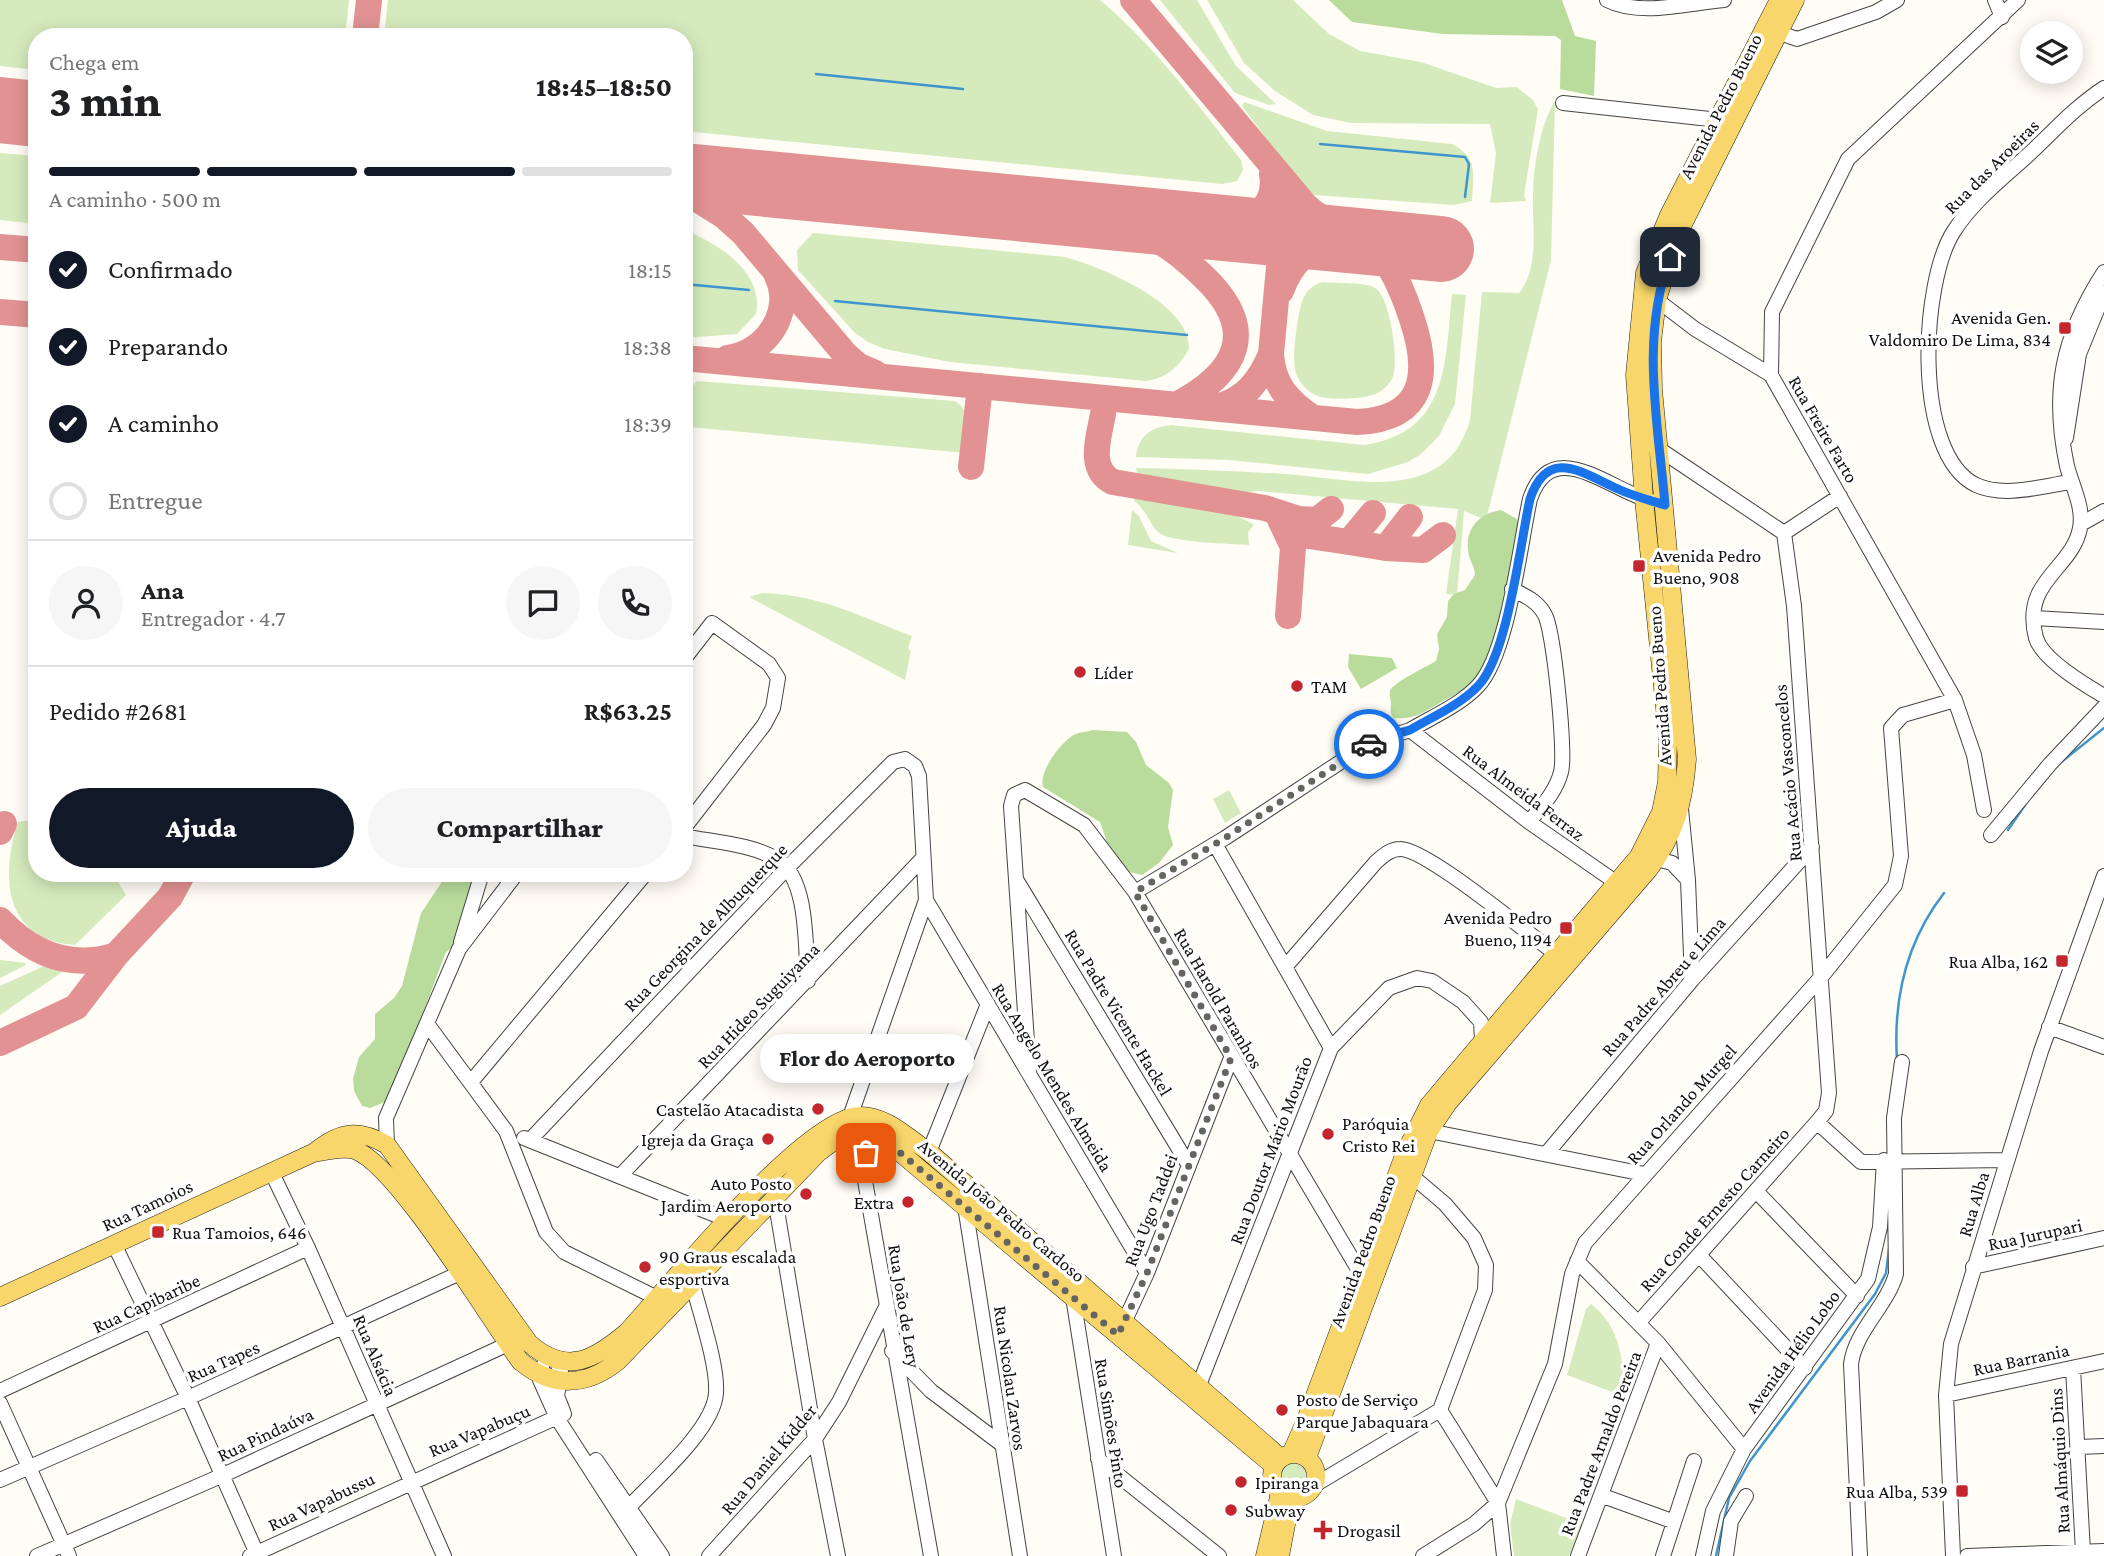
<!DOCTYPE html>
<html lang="pt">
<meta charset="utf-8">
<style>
body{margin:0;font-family:"Crimson Pro",serif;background:#f6f6f6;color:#202124;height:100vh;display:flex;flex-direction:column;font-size:26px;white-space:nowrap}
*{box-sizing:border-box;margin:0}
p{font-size:23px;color:#757577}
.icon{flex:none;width:38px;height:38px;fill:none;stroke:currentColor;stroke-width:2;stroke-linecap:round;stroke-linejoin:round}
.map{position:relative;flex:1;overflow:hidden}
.panel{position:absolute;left:28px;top:28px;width:665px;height:854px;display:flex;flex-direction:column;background:#fff;border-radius:28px;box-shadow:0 4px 18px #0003}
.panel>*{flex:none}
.buttons{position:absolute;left:2020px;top:21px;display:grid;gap:14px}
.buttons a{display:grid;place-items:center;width:63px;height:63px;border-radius:50%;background:#fff;box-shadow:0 4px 18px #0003;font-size:35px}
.pin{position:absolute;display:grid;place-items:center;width:60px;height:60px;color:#fff;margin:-30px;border-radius:14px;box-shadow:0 4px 10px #0006}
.courier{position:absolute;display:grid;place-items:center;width:70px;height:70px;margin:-35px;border:5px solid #1a73e8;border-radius:50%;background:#fff;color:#222;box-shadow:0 2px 9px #0007}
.bubble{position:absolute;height:49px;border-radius:24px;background:#fff;box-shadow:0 4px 18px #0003;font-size:23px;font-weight:800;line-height:49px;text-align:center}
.overview em{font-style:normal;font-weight:800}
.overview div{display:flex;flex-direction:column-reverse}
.overview{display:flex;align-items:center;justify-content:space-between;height:119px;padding:0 21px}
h1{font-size:46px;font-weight:800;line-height:52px}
.bar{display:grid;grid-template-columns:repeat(4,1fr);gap:10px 7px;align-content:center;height:84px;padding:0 21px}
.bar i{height:9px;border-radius:5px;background:#e0e0e0}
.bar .active{background:#111827}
.bar p{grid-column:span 4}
.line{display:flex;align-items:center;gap:18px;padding:0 21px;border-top:2px solid #e0e0e0}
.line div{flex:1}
.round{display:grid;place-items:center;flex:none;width:74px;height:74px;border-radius:37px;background:#f6f6f6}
ol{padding:0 21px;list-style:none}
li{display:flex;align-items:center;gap:21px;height:77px}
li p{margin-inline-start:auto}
li .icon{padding:7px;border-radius:50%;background:#111827;color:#fff;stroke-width:4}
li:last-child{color:#757577}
li i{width:38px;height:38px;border:4px solid #e0e0e0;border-radius:50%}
.primary-button{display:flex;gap:14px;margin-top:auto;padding:14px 21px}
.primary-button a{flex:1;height:80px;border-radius:42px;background:#111827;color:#fff;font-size:28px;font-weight:800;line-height:80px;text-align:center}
.primary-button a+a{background:#f6f6f6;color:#202124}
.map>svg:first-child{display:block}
</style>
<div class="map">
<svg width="2104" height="1556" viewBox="0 0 2104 1556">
<rect width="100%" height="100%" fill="#fffdf5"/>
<path fill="#d5ebbd" d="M0 0H349L345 37H37V70L0 66Z
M388 0H1100C1153 44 1198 105 1241 160L1243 170 1237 181 1222 184 684 131V37H384Z
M1160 0H1197L1236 66 1276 104 1269 105 1235 93Z
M1207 0H1293L1329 34 1360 51 1421 62 1496 88 1516 87 1532 99 1538 109 1524 195 1526 201 1490 203 1496 153 1490 124 1351 123 1313 115 1275 91 1244 63Z
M1555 101 1551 260 1486 520 1464 511 1457 595 1446 594 1458 509 1259 491 1225 494 1173 485 1137 473 1136 468C1186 469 1236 471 1286 474 1352 479 1446 506 1470 420L1482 292 1519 293C1540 267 1532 227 1533 197 1533 168 1540 125 1555 101Z
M1244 102 1327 131 1452 144C1479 158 1473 174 1472 201L1454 205 1314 195 1295 177 1242 106Z
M0 153 37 156V224L0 220Z
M684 230C718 243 765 273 756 314L737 334 684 338Z
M813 233 1065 257C1101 267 1190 303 1189 348 1181 366 1165 379 1146 381L950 362 885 349 868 342 855 333 798 270 797 250Z
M1322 282C1336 284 1363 281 1375 288 1390 296 1400 363 1392 379 1384 393 1371 397 1356 398 1340 399 1322 401 1309 391 1302 386 1296 377 1295 369 1292 356 1298 305 1305 295 1309 288 1315 285 1322 282Z
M1452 294 1466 295 1455 404 1439 436 1421 454 1408 462 1368 474 1229 460 1136 457C1138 436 1151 427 1171 425L1364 445C1449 433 1445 362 1452 294Z
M697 381 954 401C974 410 966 435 965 453L689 427 692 387Z
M1134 496C1173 504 1220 503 1254 525L1248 532 1249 545C1232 544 1173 542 1161 534 1150 528 1149 512 1134 501Z
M1132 510 1139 516 1151 541 1178 553 1128 545Z
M762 593C821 595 859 616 912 636L908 648 911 651 905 680 749 597Z
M1229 790 1241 813 1225 823 1213 799Z
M37 819V873H113L126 895 75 945C4 940 0 878 18 822Z
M0 960 26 963V965L0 978Z
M44 966 65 970 0 1015V986Z
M1591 1304C1619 1324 1626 1365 1623 1396L1567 1375 1586 1309Z
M1280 1475a13 13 0 1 1 26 0a13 13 0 1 1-26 0Z
M1516 1499 1582 1524 1569 1556H1514L1510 1524Z"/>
<path fill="#b9dc9c" d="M1329 0H1562L1575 36 1596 41 1594 96 1560 89 1561 40 1555 36 1443 34 1352 22Z
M1501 510 1517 519 1519 527C1510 573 1505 643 1473 680 1465 690 1450 697 1438 704 1423 713 1412 720 1394 718 1389 713 1391 710 1391 703 1391 699 1389 695 1390 691 1392 683 1428 666 1436 661L1439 649 1437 634 1447 617 1448 601 1454 594 1465 590 1475 575C1475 568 1472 565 1470 559 1462 534 1475 514 1501 510Z
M1349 654 1392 658 1397 668 1361 689 1348 667Z
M1093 730 1127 732 1136 742 1146 765 1169 783 1173 790 1168 827 1173 845 1159 863 1142 875 1125 871 1099 846 1106 839 1100 822 1043 787C1039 771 1059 745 1072 736 1077 732 1087 732 1093 730Z
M448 873H478L455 945 446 952 390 1100 370 1108 362 1106 354 1091 353 1079 359 1057 375 1039V1014L394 998 402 986 421 913Z"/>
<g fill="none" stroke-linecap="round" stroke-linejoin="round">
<path stroke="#3f96cf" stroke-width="2.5" d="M816 74 963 89
M1320 144 1465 157 1469 164 1465 197
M684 284 749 290
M835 301 1187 335
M2060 763 2104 728
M2008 830 2027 802
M1897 1060C1893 998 1906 942 1944 893
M1716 1556 1729 1498 1750 1461 1875 1294 1886 1273 1889 1249"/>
<path stroke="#e29292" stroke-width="26" d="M365 37 369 0
M684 191 724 216 743 233 845 354 859 366 875 373
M1087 215C1108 221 1129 226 1148 235 1170 246 1187 261 1204 277 1260 331 1237 373 1176 405
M1223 228C1251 223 1278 208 1272 174
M0 247 37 250
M1281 291C1293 259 1306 249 1340 245
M0 312 37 315
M1271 354 1285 202 1277 175
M684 358 1357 422C1426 419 1430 373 1412 319 1404 294 1393 267 1375 247 1358 230 1326 226 1306 206L1133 0
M728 358C766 353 794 312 777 276
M1215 407C1245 401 1260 380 1271 354 1273 385 1288 401 1313 418
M1103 414C1099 437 1087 469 1113 482L1265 508 1299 519 1317 520 1331 509
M971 467 980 386
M1349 542 1386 548 1410 517
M1386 548 1423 550 1443 535
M1288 616 1293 547 1277 513 1302 535 1349 542 1373 513
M0 832 4 824
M0 920C32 954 70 970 116 955
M0 1043 76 1007 116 955 170 897 183 873"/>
<path stroke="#e29292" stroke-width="66" d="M0 110 37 114
M684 176 1441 249"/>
<defs>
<path id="minor" d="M1607 0C1640 17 1688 3 1724 0
M1995 0 2002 17
M1780 33 1797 39 1876 12 1897 0
M1563 103 1719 120
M2104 272C2062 337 2051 391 2067 466 2072 486 2084 507 2080 528 2072 570 2021 580 2036 638 2042 659 2085 685 2104 696
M1657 300 1695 329 1771 375
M2066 438 2079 354 2104 293
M2071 482C2041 486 2005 498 1976 485 1912 454 1921 281 1954 231 1973 201 2003 178 2028 155 2054 131 2075 107 2104 88
M2081 524 2104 511
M1784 533 1840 496
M1512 589C1525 596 1538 601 1545 615 1554 632 1566 754 1561 772 1556 792 1541 807 1529 822
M2034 618 2104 622
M684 659 712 623 769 664 778 678 773 708 764 725 684 828
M1410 730 1529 822 1617 883
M1681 809 1688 880 1692 980
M1984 810 1974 755 1955 700 1771 375 1772 312 1848 159 2018 0
M1991 835 2050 764 2104 707
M684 836C713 842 753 844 778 860 809 880 805 948 808 981
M1215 844 1331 1048
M1657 859 1672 863 1688 880
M1017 881 1188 1164
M1135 892 1225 838 1386 732 1401 733 1410 730C1432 717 1460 705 1478 686 1508 655 1520 544 1530 499 1552 434 1609 490 1651 501
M926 900 1147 1273
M461 942 482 873
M1286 966 1376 862C1383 856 1390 849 1400 849 1426 848 1529 935 1558 955
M428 1025 506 1131 546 1232 564 1252 657 1298
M2049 1027 2104 1047
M1029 1071 1011 806 1014 795 1025 790 1084 825 1135 892 1361 1274
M471 1082 646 873
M1817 1122 1861 1162 2007 1160
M1429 1131 1644 1174
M875 1136 866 1153 864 1175 931 1556
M524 1138 728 1220
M530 1140 787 868 893 762 905 759 915 766 919 776 926 900 850 1117
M387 1145 386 1118 459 949 517 873
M929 1152 988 1004
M1547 1153 1692 980 1812 847
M271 1171 308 1248 444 1556
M620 1176 922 859
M1756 1191 1857 1296
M775 1198 815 1439 838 1556
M965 1206 1020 1556
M114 1244 188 1398 258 1556
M1699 1255 1805 1368
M1577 1261 1658 1343 1744 1449
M1973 1267 2104 1238
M1073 1297 1114 1556
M1639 1322 1817 1122 1826 1111 1829 1093 1794 606 1784 533 1653 445
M1121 1329 1147 1273 1231 1058
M892 1351 931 1391 1000 1443
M556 1360 561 1372 557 1396 563 1411
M542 1367 540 1380 557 1418 646 1556
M2073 1368 2083 1552
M1199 1385 1331 1048 1389 988 1417 978 1432 981 1463 1002 1481 1022 1482 1039
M0 1391 308 1248
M1946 1395 2104 1361
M0 1403 69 1556
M1440 1410 1498 1503 1504 1556
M2079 1447 2104 1446
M1098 1459 1219 1556
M596 1460 662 1556
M0 1480 188 1398 460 1273
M1313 1486 1440 1410 1485 1290 1486 1265 1474 1238 1445 1204 1412 1176
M1603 1496 1672 1521
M628 1508C653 1481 714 1429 716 1393 718 1364 699 1311 692 1281
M37 1556 221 1476 508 1344
M250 1556 564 1414
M709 1556 815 1439 839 1402 886 1307
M1423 1556 1474 1524 1498 1503 1555 1364 1572 1274 1585 1243 1822 976 1895 885 1901 856 1891 728 1903 715 1955 700
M1578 1556 1658 1343
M1663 1556 1694 1461
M1703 1556 1713 1511 1744 1449 1868 1279 1880 1227 1884 1160
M1726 1556 1731 1521 1746 1496
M1860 1556 1851 1364C1855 1331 1887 1306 1896 1274L1894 1118 1902 1062
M1953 1556 1946 1395 1951 1344 2041 1051 2104 876
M1967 1556 2104 1551"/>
<path id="major" d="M316 1151C341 1131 359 1129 387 1145L529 1343C566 1376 594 1360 627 1332 669 1287 804 1118 859 1116 886 1115 908 1138 929 1152L1274 1452
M0 1297 313 1153C326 1151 342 1146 355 1150 397 1165 489 1318 520 1361 552 1388 586 1387 618 1361L818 1153C846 1130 859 1126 891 1145L1274 1466
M1272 1476a22 22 0 1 1 44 0a22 22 0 1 1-44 0Z
M1291 1454 1306 1420 1405 1153 1429 1105 1639 856 1661 812 1667 782 1668 737 1644 499 1635 375 1645 273 1669 215 1779 0
M1307 1458 1429 1131 1448 1103 1649 869C1675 835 1684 801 1687 759L1653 389 1652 342 1657 300 1678 234 1795 0
M1265 1556 1280 1493
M1280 1556 1291 1498"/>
</defs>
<use href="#minor" stroke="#444" stroke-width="16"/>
<use href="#major" stroke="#222" stroke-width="19"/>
<use href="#minor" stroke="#fff" stroke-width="14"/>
<use href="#major" stroke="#f9d66b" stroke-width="18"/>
</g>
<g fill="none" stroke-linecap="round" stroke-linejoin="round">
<path stroke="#646461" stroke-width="7" stroke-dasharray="0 12.6" d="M866 1153 875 1136 891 1145 1118 1335 1147 1273 1231 1058 1135 892 1225 838 1369 744"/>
<path stroke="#1a73e8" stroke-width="9" d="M1369 744C1390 730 1390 737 1410 730 1432 717 1460 705 1478 686 1508 655 1520 544 1530 499 1548 446 1582 473 1618 489 1633 496 1649 500 1665 505 1658 421 1640 339 1670 257"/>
</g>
<g fill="#c4262e" stroke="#fff" stroke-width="2.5">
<rect x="2058" y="321" width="14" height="14" rx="3.5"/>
<rect x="1632" y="559" width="14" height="14" rx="3.5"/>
<circle cx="1080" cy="672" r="7"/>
<circle cx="1297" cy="686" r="7"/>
<rect x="1559" y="921" width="14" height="14" rx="3.5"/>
<rect x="2055" y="954" width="14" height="14" rx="3.5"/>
<circle cx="818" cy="1109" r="7"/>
<circle cx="1328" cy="1134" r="7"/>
<circle cx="768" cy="1139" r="7"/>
<circle cx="806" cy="1194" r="7"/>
<circle cx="908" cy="1202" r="7"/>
<rect x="151" y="1225" width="14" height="14" rx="3.5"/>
<circle cx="645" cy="1267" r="7"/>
<circle cx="1282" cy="1410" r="7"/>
<circle cx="1241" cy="1482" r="7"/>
<rect x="1955" y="1484" width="14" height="14" rx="3.5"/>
<circle cx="1231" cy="1510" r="7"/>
<path d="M1319.5 1519.5h7v7h7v7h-7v7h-7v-7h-7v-7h7z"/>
</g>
<g text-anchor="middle" stroke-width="7" stroke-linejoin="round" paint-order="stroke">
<g font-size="19" fill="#111" stroke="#fff">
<text transform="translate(1720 106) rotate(-63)" y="7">Avenida Pedro Bueno</text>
<text transform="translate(1991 166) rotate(-45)" y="7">Rua das Aroeiras</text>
<text transform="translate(1824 429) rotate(60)" y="7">Rua Freire Farto</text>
<text transform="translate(1659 686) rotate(-94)" y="7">Avenida Pedro Bueno</text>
<text transform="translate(1787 773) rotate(-95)" y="7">Rua Acácio Vasconcelos</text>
<text transform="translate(1524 792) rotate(37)" y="7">Rua Almeida Ferraz</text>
<text transform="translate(705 927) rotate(-46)" y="7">Rua Georgina de Albuquerque</text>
<text transform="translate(1663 986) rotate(-49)" y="7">Rua Padre Abreu e Lima</text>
<text transform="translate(1219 998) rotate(60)" y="7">Rua Harold Paranhos</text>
<text transform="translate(758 1005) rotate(-46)" y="7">Rua Hideo Suguiyama</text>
<text transform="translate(1119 1012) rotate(59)" y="7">Rua Padre Vicente Hackel</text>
<text transform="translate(1053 1077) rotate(59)" y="7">Rua Angelo Mendes Almeida</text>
<text transform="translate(1681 1104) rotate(-48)" y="7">Rua Orlando Murgel</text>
<text transform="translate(1270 1150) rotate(-69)" y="7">Rua Doutor Mário Mourão</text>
<text transform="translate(1973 1204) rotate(-73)" y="7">Rua Alba</text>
<text transform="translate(147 1205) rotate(-25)" y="7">Rua Tamoios</text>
<text transform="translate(1714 1209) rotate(-48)" y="7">Rua Conde Ernesto Carneiro</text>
<text transform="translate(1002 1210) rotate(40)" y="7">Avenida João Pedro Cardoso</text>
<text transform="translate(1150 1210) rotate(-69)" y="7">Rua Ugo Taddei</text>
<text transform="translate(2035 1234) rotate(-12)" y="7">Rua Jurupari</text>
<text transform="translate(1362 1251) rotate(-70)" y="7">Avenida Pedro Bueno</text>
<text transform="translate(146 1303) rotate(-25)" y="7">Rua Capibaribe</text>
<text transform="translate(905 1306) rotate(81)" y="7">Rua João de Lery</text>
<text transform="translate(1792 1351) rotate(-54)" y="7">Avenida Hélio Lobo</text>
<text transform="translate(376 1355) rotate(67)" y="7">Rua Alsácia</text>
<text transform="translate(2021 1359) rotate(-12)" y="7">Rua Barrania</text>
<text transform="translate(223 1361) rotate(-24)" y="7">Rua Tapes</text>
<text transform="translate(1011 1378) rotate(82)" y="7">Rua Nicolau Zarvos</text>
<text transform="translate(1112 1423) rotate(81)" y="7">Rua Simões Pinto</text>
<text transform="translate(479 1430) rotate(-23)" y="7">Rua Vapabuçu</text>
<text transform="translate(265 1434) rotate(-25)" y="7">Rua Pindaúva</text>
<text transform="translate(1600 1443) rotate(-69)" y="7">Rua Padre Arnaldo Pereira</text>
<text transform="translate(768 1459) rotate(-50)" y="7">Rua Daniel Kidder</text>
<text transform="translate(2059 1461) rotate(-93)" y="7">Rua Almáquio Dins</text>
<text transform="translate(321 1501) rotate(-25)" y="7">Rua Vapabussu</text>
</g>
<g font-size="19" fill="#111" stroke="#fff" text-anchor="start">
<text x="2051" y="324" text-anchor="end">Avenida Gen.<tspan x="2051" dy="22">Valdomiro De Lima, 834</tspan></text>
<text x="1653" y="562">Avenida Pedro<tspan x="1653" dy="22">Bueno, 908</tspan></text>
<text x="1094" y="679">Líder</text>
<text x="1311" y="693">TAM</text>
<text x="1552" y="924" text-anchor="end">Avenida Pedro<tspan x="1552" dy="22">Bueno, 1194</tspan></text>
<text x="2048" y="968" text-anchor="end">Rua Alba, 162</text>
<text x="804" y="1116" text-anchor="end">Castelão Atacadista</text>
<text x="1342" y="1130">Paróquia<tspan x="1342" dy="22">Cristo Rei</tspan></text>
<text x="754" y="1146" text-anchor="end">Igreja da Graça</text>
<text x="792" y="1190" text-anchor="end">Auto Posto<tspan x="792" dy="22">Jardim Aeroporto</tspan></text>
<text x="894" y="1209" text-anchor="end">Extra</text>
<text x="172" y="1239">Rua Tamoios, 646</text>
<text x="659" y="1263">90 Graus escalada<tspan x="659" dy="22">esportiva</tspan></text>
<text x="1296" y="1406">Posto de Serviço<tspan x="1296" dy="22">Parque Jabaquara</tspan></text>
<text x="1255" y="1489">Ipiranga</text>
<text x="1948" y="1498" text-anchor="end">Rua Alba, 539</text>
<text x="1245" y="1517">Subway</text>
<text x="1337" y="1537">Drogasil</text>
</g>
</g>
</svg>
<div class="buttons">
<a><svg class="icon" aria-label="layers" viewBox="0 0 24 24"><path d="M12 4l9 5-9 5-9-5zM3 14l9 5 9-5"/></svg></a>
</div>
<div class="pin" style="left:866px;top:1153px;background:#ea580c"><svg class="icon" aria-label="bag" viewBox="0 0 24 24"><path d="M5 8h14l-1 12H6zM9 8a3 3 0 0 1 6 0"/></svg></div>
<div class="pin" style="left:1670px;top:257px;background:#1f2937"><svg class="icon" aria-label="home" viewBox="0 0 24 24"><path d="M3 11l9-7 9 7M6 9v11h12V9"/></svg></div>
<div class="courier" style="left:1369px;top:744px"><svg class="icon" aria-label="car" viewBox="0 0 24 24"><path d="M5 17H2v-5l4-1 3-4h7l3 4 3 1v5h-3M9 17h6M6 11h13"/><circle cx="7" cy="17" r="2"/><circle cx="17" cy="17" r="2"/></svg></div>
<div class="bubble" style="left:760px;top:1034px;width:214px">Flor do Aeroporto</div>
<section class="panel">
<div class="overview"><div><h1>3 min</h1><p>Chega em</p></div><em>18:45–18:50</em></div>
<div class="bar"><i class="active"></i><i class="active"></i><i class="active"></i><i></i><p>A caminho · 500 m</p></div>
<ol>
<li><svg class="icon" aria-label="check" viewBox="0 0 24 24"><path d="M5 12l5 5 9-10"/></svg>Confirmado<p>18:15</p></li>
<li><svg class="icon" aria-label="check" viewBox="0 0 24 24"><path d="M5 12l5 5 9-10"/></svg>Preparando<p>18:38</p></li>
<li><svg class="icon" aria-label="check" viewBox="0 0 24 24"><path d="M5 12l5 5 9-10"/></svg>A caminho<p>18:39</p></li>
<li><i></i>Entregue</li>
</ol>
<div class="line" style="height:126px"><a class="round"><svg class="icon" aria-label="person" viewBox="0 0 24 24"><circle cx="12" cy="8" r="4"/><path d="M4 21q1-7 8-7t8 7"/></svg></a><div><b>Ana</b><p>Entregador · 4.7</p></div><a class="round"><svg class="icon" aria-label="chat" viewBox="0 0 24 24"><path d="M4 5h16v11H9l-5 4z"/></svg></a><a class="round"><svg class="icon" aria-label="phone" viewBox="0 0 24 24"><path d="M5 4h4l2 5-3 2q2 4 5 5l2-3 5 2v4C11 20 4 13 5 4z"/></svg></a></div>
<div class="line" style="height:91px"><div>Pedido #2681</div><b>R$63.25</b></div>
<div class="primary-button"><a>Ajuda</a><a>Compartilhar</a></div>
</section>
</div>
